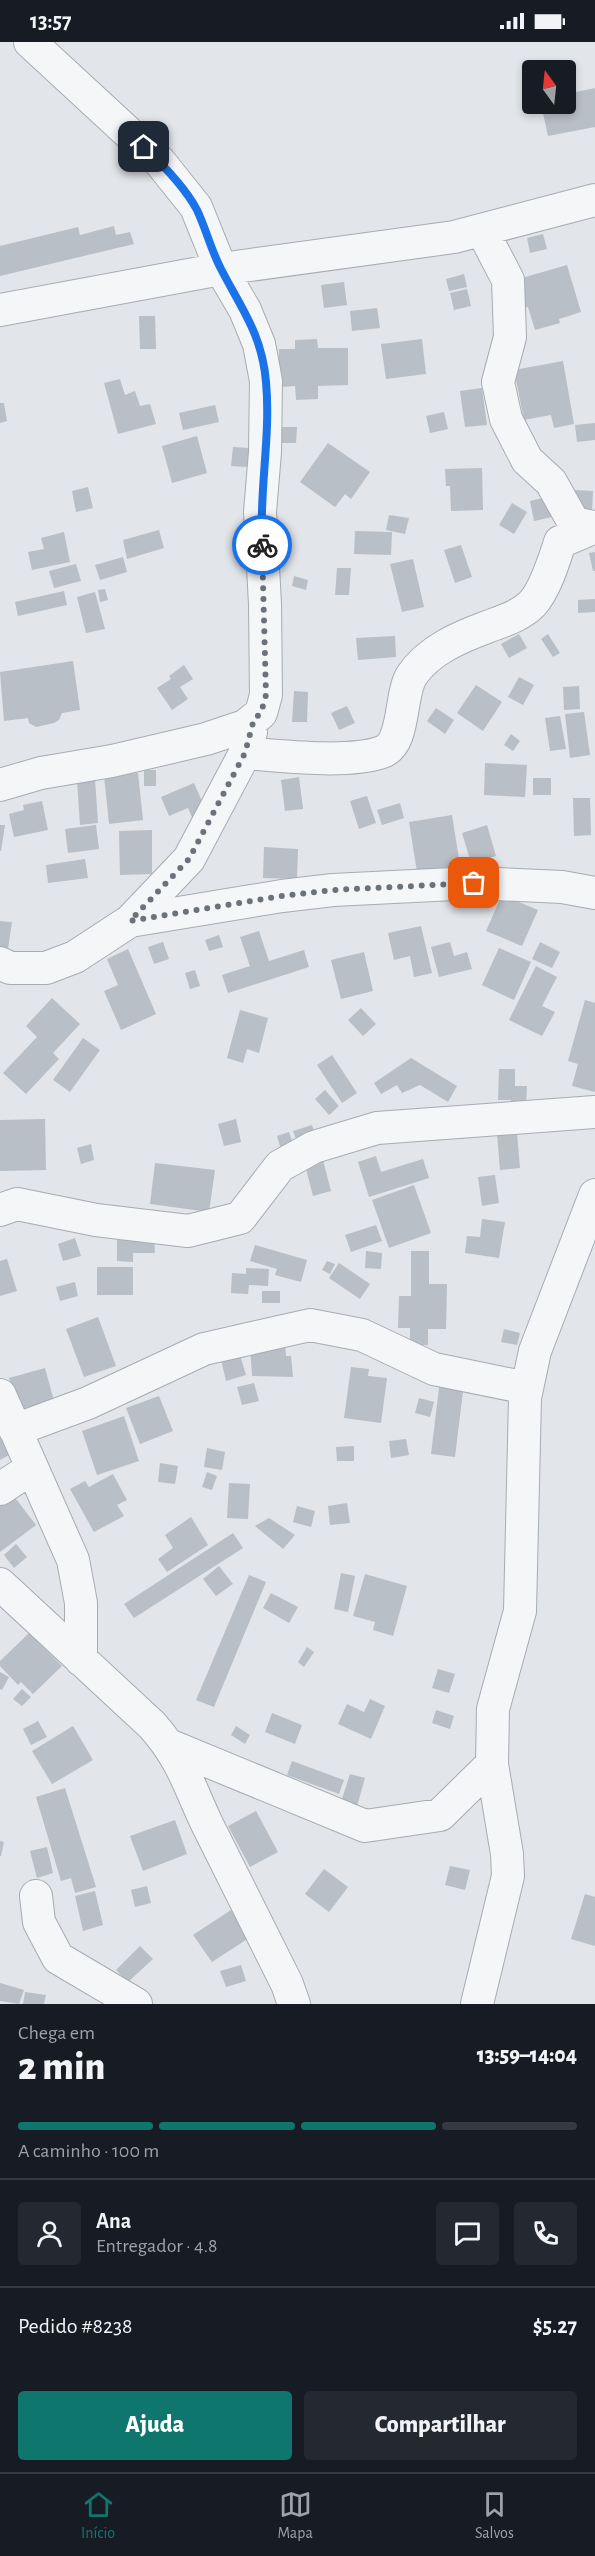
<!DOCTYPE html>
<html lang="pt">
<meta charset="utf-8">
<style>
body{margin:0;font-family:"Alegreya Sans",sans-serif;background:#242831;color:#f1f3f6;height:100vh;display:flex;flex-direction:column;font-size:22px;white-space:nowrap}
*{box-sizing:border-box;margin:0}
p{font-size:20px;color:#9ea1a6}
.icon{flex:none;width:33px;height:33px;fill:none;stroke:currentColor;stroke-width:2;stroke-linecap:round;stroke-linejoin:round}
.map{position:relative;height:1962px;overflow:hidden}
.panel{display:flex;flex-direction:column;background:#171b24;flex:1}
.panel>*{flex:none}
.needle{width:39px;rotate:345deg}
.buttons{position:absolute;left:522px;top:18px;display:grid;gap:12px}
.buttons a{display:grid;place-items:center;width:54px;height:54px;border-radius:6px;background:#171b24;box-shadow:0 3px 9px #0003;font-size:30px}
.pin{position:absolute;display:grid;place-items:center;width:51px;height:51px;color:#fff;margin:-26px;border-radius:12px;box-shadow:0 3px 9px #0006}
.courier{position:absolute;display:grid;place-items:center;width:60px;height:60px;margin:-30px;border:4px solid #1a73e8;border-radius:50%;background:#fff;color:#222;box-shadow:0 2px 8px #0007}
.head em{font-style:normal;font-weight:800}
.head div{display:flex;flex-direction:column-reverse}
.head{display:flex;align-items:center;justify-content:space-between;height:102px;padding:0 18px}
h1{font-size:39px;font-weight:800;line-height:45px}
.bar{display:grid;grid-template-columns:repeat(4,1fr);gap:9px 6px;align-content:center;height:72px;padding:0 18px}
.bar i{height:8px;border-radius:4px;background:#363941}
.bar .selected{background:#0f766e}
.bar p{grid-column:span 4}
.line{display:flex;align-items:center;gap:15px;padding:0 18px;border-top:2px solid #363941}
.line div{flex:1}
.round{display:grid;place-items:center;flex:none;width:63px;height:63px;border-radius:6px;background:#242831}
.primary-button{display:flex;gap:12px;margin-top:auto;padding:12px 18px}
.primary-button a{flex:1;height:69px;border-radius:6px;background:#0f766e;color:#fff;font-size:24px;font-weight:800;line-height:69px;text-align:center}
.primary-button a+a{background:#242831;color:#f1f3f6}
.status{display:flex;justify-content:space-between;align-items:center;height:42px;padding:0 30px;background:#171b24;direction:ltr}
.status svg{height:16px;fill:currentColor}
.dock{display:flex;justify-content:space-around;align-items:center;height:84px;border-top:2px solid #363941;background:#171b24;font-size:16px;color:#9ea1a6}
.dock a{display:grid;justify-items:center;gap:3px}
.dock .selected{color:#0f766e}
.map>svg:first-child{display:block}
</style>
<div class="status"><b>13:57</b><svg viewBox="0 0 49 12"><path d="M0 12V9h3v3zM5 12V6h3v6zM10 12V3h3v9zM15 12V0h3v12zM26 1h20v11H26zM47 4h2v5h-2z"/></svg></div>
<div class="map">
<svg width="595" height="1962" viewBox="0 0 595 1962">
<rect width="100%" height="100%" fill="#e2e5e9"/>
<path fill="#b9bfc6" d="M595 46V85L548 94 541 62H566V52Z
M114 184 116 193 130 190 134 202 0 234V204L78 185 80 193Z
M543 192 547 207 530 211 527 196Z
M567 223 581 270 559 277 560 281 535 288 528 265 522 266 515 238Z
M464 232 467 245 449 249 446 237Z
M344 240 347 263 324 266 321 243Z
M467 247 471 264 454 268 450 251Z
M377 266 380 286 352 289 350 269Z
M139 274H155L156 307H140Z
M317 297 318 306H348V343L318 344V357L296 358 295 344 279 345V307H295V298Z
M422 297 426 332 386 337 381 302Z
M563 319 574 382 554 386 551 373 524 378 514 328Z
M120 337 125 353 135 349 140 364 150 362 156 382 118 392 104 341Z
M482 346 487 383 465 385 460 349Z
M0 361H4L7 379 0 381Z
M215 363 219 380 183 388 179 371Z
M444 370 448 387 430 391 426 374Z
M595 381V398L577 400 575 383Z
M280 385H297L296 401H279Z
M197 394 207 431 172 441 162 404Z
M328 401 370 430 351 457 345 452 335 465 300 440Z
M233 405 249 406 247 425 231 424Z
M482 426 483 468 451 469 450 444H446L445 427Z
M88 445 93 466 76 470 72 449Z
M575 448 593 449 592 470 574 469Z
M556 453 561 473 534 479 530 459Z
M512 461 527 470 514 492 499 483Z
M389 473 409 476 405 492 386 488Z
M159 488 164 506 127 517 123 498Z
M355 489 392 490 391 513 354 512Z
M64 490 70 520 32 528 28 510 44 507 41 496Z
M461 503 472 535 455 541 444 508Z
M595 510V529H593L589 511Z
M123 515 127 530 100 538 95 523Z
M413 517 424 565 402 570 390 522Z
M76 522 81 539 54 546 49 529Z
M337 526H351L349 553H335Z
M294 534 308 538 306 548 292 544Z
M105 547 108 558 100 560 98 548Z
M64 549 67 563 18 574 15 560Z
M95 550 105 587 86 591 77 555Z
M595 557V570L578 571V558Z
M519 592 527 606 509 616 501 602Z
M548 592 560 611 553 615 541 597Z
M395 594 396 615 358 618 356 596Z
M73 619 80 668 62 671 59 678 54 681 36 685 29 681 28 676 4 679 0 630Z
M184 623 193 637 180 645 188 657 172 668 157 646 171 637 169 634Z
M519 635 534 643 523 663 508 655Z
M476 643 502 660 483 689 457 671Z
M579 644 580 667 564 668 563 645Z
M294 649 308 650 307 680H292Z
M347 664 355 681 339 688 331 671Z
M436 666 454 678 445 692 427 679Z
M584 670 590 713 570 716 565 672Z
M560 674 566 707 550 709 545 676Z
M511 692 520 699 513 709 504 703Z
M485 721 527 723 525 755 484 753Z
M144 728H156V744H144Z
M138 731 143 778 109 782 104 734Z
M299 735 303 767 285 769 281 738Z
M533 736H551V753H533Z
M95 737 98 781 80 783 77 738Z
M194 741 208 773 193 778 188 766 169 774 161 755Z
M367 754 376 781 359 787 350 759Z
M573 756H590L591 793 574 794Z
M42 759 48 788 14 795 9 772 24 768 23 763Z
M400 761 404 776 382 783 377 768Z
M452 773 460 823 417 830 409 780Z
M0 783H5L1 809H0Z
M96 783 99 807 68 811 65 787Z
M487 783 496 814 471 821 462 791Z
M152 788V832L120 833 119 789Z
M264 805 298 807 297 837 263 836Z
M85 817 88 836 48 841 46 823Z
M502 853 538 868 522 904 486 889Z
M0 879 12 880 8 907 0 906Z
M421 884 432 931 414 935 410 914 394 918 388 891Z
M259 889 269 919 304 908 309 925 228 951 222 933 250 924 240 895Z
M219 893 223 905 209 909 205 898Z
M163 900 169 917 154 922 148 905Z
M450 900 454 914 467 910 472 927 439 935 431 905Z
M540 900 560 910 552 926 532 917Z
M499 906 531 920 514 958 482 943Z
M128 907 156 972 121 988 104 949 118 943 107 917Z
M364 910 373 949 341 957 331 918Z
M536 924 557 935 542 964 555 970 542 994 509 978Z
M195 928 200 944 190 947 185 931Z
M52 956 80 982 53 1011 59 1017 26 1052 3 1031 37 995 26 984Z
M585 958 595 961V1050L572 1044 578 1022 568 1019Z
M361 966 376 982 363 994 348 978Z
M240 968 268 976 259 1011 247 1007 243 1021 227 1016Z
M83 996 100 1008 70 1050 53 1038Z
M332 1013 357 1051 342 1061 317 1023Z
M411 1016 457 1044 448 1060 420 1043 402 1051 397 1043 381 1052 374 1041Z
M499 1027H515V1044H527L526 1064 511 1063V1058H498Z
M325 1048 339 1064 329 1073 315 1057Z
M45 1077 46 1128 0 1129V1078Z
M236 1077 241 1100 224 1104 218 1082Z
M312 1083 317 1099 299 1105 293 1089Z
M289 1090 295 1107 282 1111 277 1094Z
M517 1091 520 1126 500 1128 497 1092Z
M91 1102 94 1118 81 1122 77 1106Z
M376 1114 381 1130 423 1117 429 1136 369 1155 358 1120Z
M323 1118 331 1149 313 1154 305 1123Z
M155 1121 215 1128 209 1170 150 1162Z
M495 1133 499 1161 482 1164 478 1135Z
M414 1143 431 1191 389 1206 372 1158Z
M482 1177 505 1180 499 1216 465 1211 467 1194 480 1195Z
M376 1183 382 1199 351 1210 345 1193Z
M117 1195H154L155 1211H133V1220L117 1219Z
M75 1196 81 1214 63 1219 58 1202Z
M255 1203 307 1218 301 1240 275 1233 277 1227 250 1219Z
M366 1209 382 1211 381 1227 365 1226Z
M411 1209H429V1242H447L446 1287H428V1303H410V1286H398L399 1254H411Z
M7 1217 17 1249 0 1254V1219Z
M327 1219 335 1222 330 1232 322 1228Z
M339 1221 370 1242 360 1257 329 1236Z
M97 1225H133V1253H97Z
M246 1226 269 1227 268 1244 249 1243 248 1252 231 1251 232 1231 246 1232Z
M75 1240 78 1254 60 1259 56 1245Z
M262 1249H280V1261H262Z
M98 1275 116 1324 84 1335 66 1287Z
M504 1287 520 1291 517 1303 501 1300Z
M285 1301 286 1314H291L293 1335 252 1334 250 1302Z
M240 1313 246 1333 226 1339 221 1318Z
M351 1325 369 1327 368 1334 387 1336 381 1381 344 1376Z
M45 1326 56 1366 21 1376 9 1336Z
M440 1338 464 1341 455 1415 431 1412Z
M254 1341 259 1359 242 1363 237 1345Z
M159 1354 173 1389 140 1402 126 1366Z
M419 1356 434 1360 430 1375 415 1371Z
M124 1374 139 1419 97 1433 82 1389Z
M0 1387 13 1411 0 1418Z
M406 1397 409 1413 391 1416 389 1399Z
M354 1404V1419H337L336 1405Z
M207 1406 225 1410 222 1428 204 1425Z
M160 1421 178 1424 175 1442 158 1440Z
M207 1430 217 1434 212 1448 202 1445Z
M113 1432 127 1458 117 1463 124 1474 94 1490 70 1447 85 1439 89 1445Z
M229 1441 250 1442 248 1477 227 1476Z
M10 1449 36 1483 0 1510V1456Z
M347 1461 350 1481 330 1483 328 1464Z
M297 1464 315 1469 311 1485 293 1480Z
M191 1475 208 1503 167 1530 158 1517 173 1506 165 1493Z
M269 1476 295 1493 283 1507 255 1484Z
M233 1491 243 1506 134 1576 124 1562Z
M16 1502 27 1515 14 1526 4 1513Z
M219 1524 233 1542 216 1554 203 1537Z
M341 1531 355 1534 348 1570 334 1567Z
M365 1532 407 1544 393 1594 373 1588 375 1580 353 1574Z
M249 1533 266 1540 214 1665 196 1658Z
M271 1551 298 1565 289 1581 263 1566Z
M29 1591 62 1624 33 1652 21 1640 18 1643 0 1624V1619Z
M307 1605 314 1610 304 1625 298 1620Z
M438 1627 455 1632 449 1651 432 1646Z
M0 1630 9 1635 2 1648 0 1647Z
M22 1647 31 1655 22 1664 13 1657Z
M370 1657 385 1664 371 1697 338 1682 347 1662 364 1670Z
M436 1668 454 1674 450 1687 432 1681Z
M272 1671 302 1683 295 1702 265 1690Z
M38 1679 47 1695 31 1703 23 1687Z
M73 1684 93 1718 52 1742 32 1709Z
M236 1684 250 1693 245 1702 231 1693Z
M292 1719 344 1738 339 1752 287 1733Z
M350 1732 365 1736 357 1764 341 1760Z
M65 1746 96 1845 75 1851 71 1836 61 1839 36 1755Z
M256 1769 278 1810 250 1825 228 1784Z
M175 1778 187 1812 143 1829 130 1794Z
M0 1799 4 1800 1 1814H0Z
M47 1805 53 1831 37 1836 30 1809Z
M450 1824 470 1828 465 1848 445 1843Z
M324 1827 348 1845 329 1870 305 1852Z
M147 1844 151 1861 135 1865 131 1848Z
M95 1849 103 1883 83 1889 75 1854Z
M585 1852 595 1855V1904L571 1897Z
M231 1868 249 1896 212 1920 193 1893Z
M140 1904 153 1917 128 1940 116 1928Z
M241 1923 246 1939 226 1945 220 1929Z
M0 1941 24 1948 19 1962 0 1959Z
M25 1950 46 1953 44 1962H23Z"/>
<g fill="none" stroke-linecap="round" stroke-linejoin="round">
<defs>
<path id="minor" d="M482 188 508 238 510 295 498 340 506 377 527 418 551 440 574 481 593 485
M0 268 221 227 454 195 595 158
M245 711C281 714 349 722 382 710 406 702 399 653 412 633 429 608 460 595 487 585 503 579 520 574 532 562 545 548 554 519 560 500L595 485
M0 743 41 731 112 719 206 697 245 684 261 671 266 653 265 562 260 470 265 410 266 339 259 302 245 268 221 227 196 165 160 120 30 0
M130 879 282 854 333 848 474 841 562 845 595 851
M0 921 10 926H46L75 915 130 879 189 817 245 711 251 690
M0 1168 17 1162 96 1178 188 1189 240 1176 280 1124 314 1105 377 1086 595 1070
M0 1353 73 1518 81 1561V1618
M15 1388 88 1361 204 1307 310 1283 362 1293 434 1327 527 1346
M0 1447 32 1426
M0 1542 152 1683C183 1718 188 1742 207 1782 234 1836 261 1889 287 1942L294 1962
M171 1704 365 1784 440 1773 492 1722
M36 1854 39 1880 58 1916 136 1962
M477 1962 508 1834 507 1812 492 1722 493 1667 520 1569 525 1356 535 1309 595 1153"/>
</defs>
<use href="#minor" stroke="#a7acb3" stroke-width="34"/>
<use href="#minor" stroke="#f4f6f8" stroke-width="32"/>
</g>
<g fill="none" stroke-linecap="round" stroke-linejoin="round">
<path stroke="#6b727b" stroke-width="6" stroke-dasharray="0 10.8" d="M262 503 266 653 261 671 254 677 245 711 189 817 130 879 282 854 333 848 474 841"/>
<path stroke="#1a73e8" stroke-width="8" d="M144 105C161 121 186 147 197 168 206 187 211 208 221 227 241 266 262 292 266 340 271 394 259 449 262 503"/>
</g>
</svg>
<div class="buttons">
<a><svg class="needle" viewBox="-14 -14 28 28"><path d="M0-13l5 13h-10z" fill="#e53935"/><path d="M0 13l5-13h-10z" fill="#9ea1a6"/></svg></a>
</div>
<div class="pin" style="left:474px;top:841px;background:#ea580c"><svg class="icon" aria-label="bag" viewBox="0 0 24 24"><path d="M5 8h14l-1 12H6zM9 8a3 3 0 0 1 6 0"/></svg></div>
<div class="pin" style="left:144px;top:105px;background:#1f2937"><svg class="icon" aria-label="home" viewBox="0 0 24 24"><path d="M3 11l9-7 9 7M6 9v11h12V9"/></svg></div>
<div class="courier" style="left:262px;top:503px"><svg class="icon" aria-label="bike" viewBox="0 0 24 24"><circle cx="6" cy="16" r="4"/><circle cx="18" cy="16" r="4"/><path d="M6 16l4-8h5l3 8M10 8l3 8H6M13 5h3"/></svg></div>
</div>
<section class="panel">
<div class="head"><div><h1>2 min</h1><p>Chega em</p></div><em>13:59–14:04</em></div>
<div class="bar"><i class="selected"></i><i class="selected"></i><i class="selected"></i><i></i><p>A caminho · 100 m</p></div>
<div class="line" style="height:108px"><a class="round"><svg class="icon" aria-label="person" viewBox="0 0 24 24"><circle cx="12" cy="8" r="4"/><path d="M4 21q1-7 8-7t8 7"/></svg></a><div><b>Ana</b><p>Entregador · 4.8</p></div><a class="round"><svg class="icon" aria-label="chat" viewBox="0 0 24 24"><path d="M4 5h16v11H9l-5 4z"/></svg></a><a class="round"><svg class="icon" aria-label="phone" viewBox="0 0 24 24"><path d="M5 4h4l2 5-3 2q2 4 5 5l2-3 5 2v4C11 20 4 13 5 4z"/></svg></a></div>
<div class="line" style="height:78px"><div>Pedido #8238</div><b>$5.27</b></div>
<div class="primary-button"><a>Ajuda</a><a>Compartilhar</a></div>
</section>
<nav class="dock">
<a class="selected"><svg class="icon" aria-label="home" viewBox="0 0 24 24"><path d="M3 11l9-7 9 7M6 9v11h12V9"/></svg>Início</a>
<a><svg class="icon" aria-label="map" viewBox="0 0 24 24"><path d="M3 6l6-2 6 2 6-2v14l-6 2-6-2-6 2zM9 4v14M15 6v14"/></svg>Mapa</a>
<a><svg class="icon" aria-label="saved" viewBox="0 0 24 24"><path d="M7 4h10v16l-5-4-5 4z"/></svg>Salvos</a>
</nav>
